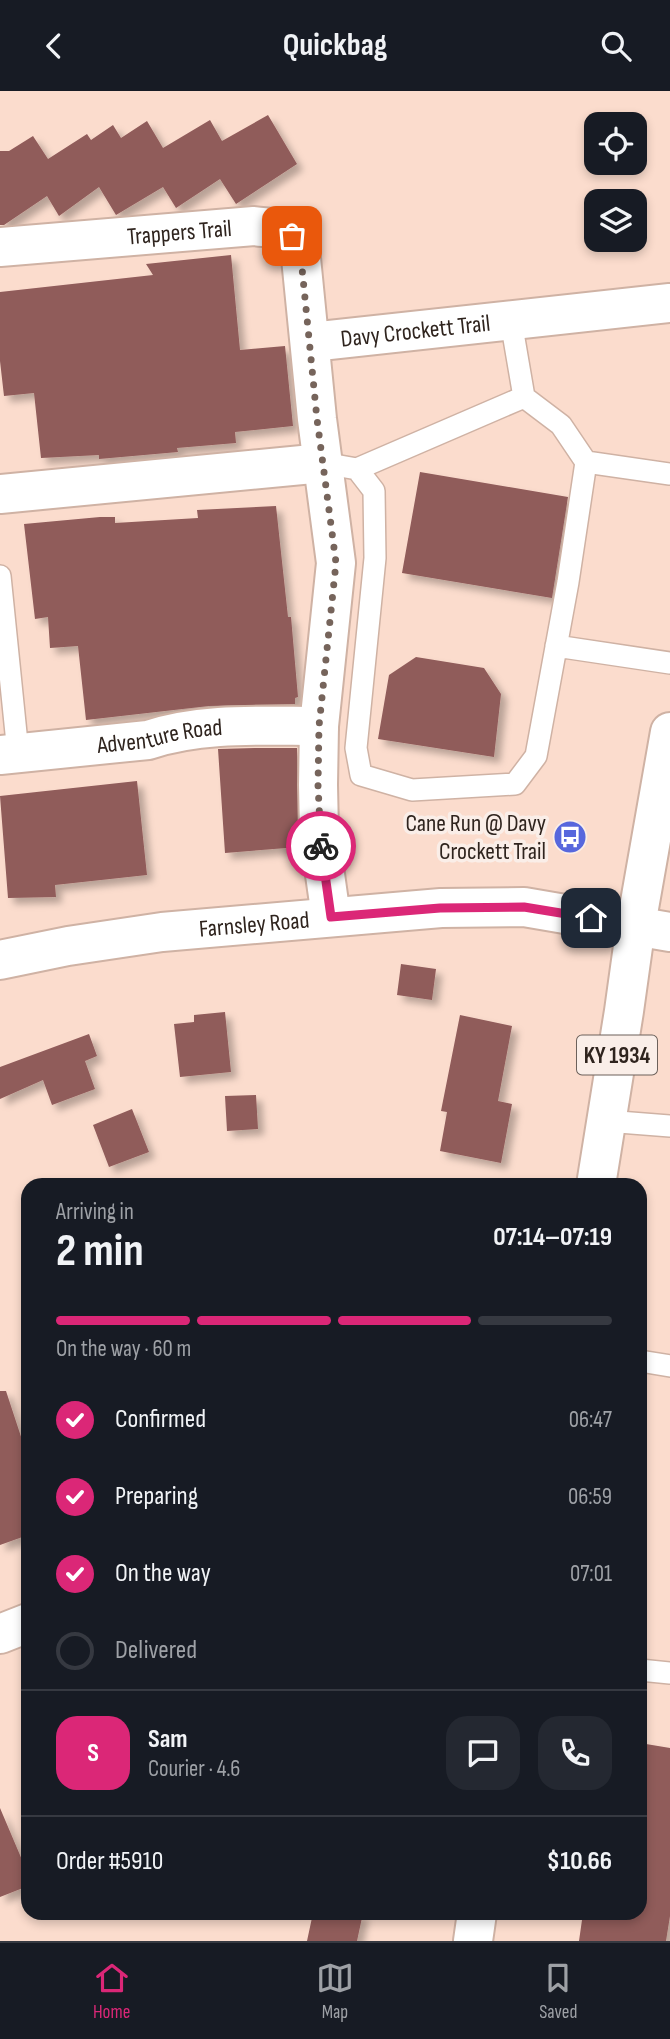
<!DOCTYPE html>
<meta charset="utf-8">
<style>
body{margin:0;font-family:"Sofia Sans Condensed",sans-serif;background:#242831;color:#f1f3f6;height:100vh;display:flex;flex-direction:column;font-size:26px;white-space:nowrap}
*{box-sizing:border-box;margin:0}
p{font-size:23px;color:#9ea1a6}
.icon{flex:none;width:38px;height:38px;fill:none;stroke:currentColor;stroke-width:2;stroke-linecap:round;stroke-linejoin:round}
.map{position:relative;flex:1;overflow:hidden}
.side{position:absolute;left:21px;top:1087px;width:626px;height:742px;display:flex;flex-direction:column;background:#171b24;border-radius:21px;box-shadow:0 4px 10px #0003}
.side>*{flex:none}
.tools{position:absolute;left:584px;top:21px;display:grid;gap:14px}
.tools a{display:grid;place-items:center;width:63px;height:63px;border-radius:14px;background:#171b24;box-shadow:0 4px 10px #0003;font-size:35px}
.pin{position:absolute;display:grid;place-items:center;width:60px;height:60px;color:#fff;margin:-30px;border-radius:14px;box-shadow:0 4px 10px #0006}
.courier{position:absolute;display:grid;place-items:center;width:70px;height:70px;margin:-35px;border:5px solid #db2777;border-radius:50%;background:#fff;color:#222;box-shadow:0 2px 9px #0007}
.summary em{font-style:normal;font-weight:700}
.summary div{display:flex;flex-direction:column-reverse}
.summary{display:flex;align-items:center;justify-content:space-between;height:119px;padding:0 35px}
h1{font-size:46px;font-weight:700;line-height:52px}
.bar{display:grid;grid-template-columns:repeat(4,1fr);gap:10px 7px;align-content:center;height:84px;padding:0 35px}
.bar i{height:9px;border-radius:5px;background:#363941}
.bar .selected{background:#db2777}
.bar p{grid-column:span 4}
.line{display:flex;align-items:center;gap:18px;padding:0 35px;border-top:2px solid #363941}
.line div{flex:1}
.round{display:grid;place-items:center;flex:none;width:74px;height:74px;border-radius:21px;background:#242831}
ol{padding:0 35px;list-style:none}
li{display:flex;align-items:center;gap:21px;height:77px}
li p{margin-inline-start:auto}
li .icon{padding:7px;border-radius:50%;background:#db2777;color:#fff;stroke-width:4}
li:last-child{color:#9ea1a6}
li i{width:38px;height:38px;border:4px solid #363941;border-radius:50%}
header{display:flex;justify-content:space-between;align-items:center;height:91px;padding:0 35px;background:#171b24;font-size:32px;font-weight:700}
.dock{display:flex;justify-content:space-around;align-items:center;height:98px;border-top:2px solid #363941;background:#171b24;font-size:19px;color:#9ea1a6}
.dock a{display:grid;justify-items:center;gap:4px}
.dock .selected{color:#db2777}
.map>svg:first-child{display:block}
</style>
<header><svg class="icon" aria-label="back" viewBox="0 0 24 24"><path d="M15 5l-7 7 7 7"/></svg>Quickbag<svg class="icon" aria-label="search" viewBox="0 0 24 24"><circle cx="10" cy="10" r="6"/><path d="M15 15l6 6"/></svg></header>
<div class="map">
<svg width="670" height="1850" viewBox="0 0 670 1850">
<defs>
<filter id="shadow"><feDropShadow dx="6" dy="6" stdDeviation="3.5" flood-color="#0004"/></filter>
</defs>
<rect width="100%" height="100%" fill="#fbdccd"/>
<path fill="#905b5a" filter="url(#shadow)" d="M268 24 297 73 236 113 220 88 176 117 163 96 116 124 99 96 59 125 47 105 4 134H0V60H9L33 45 48 68 87 43 91 49 113 34 121 47 147 30 163 57 210 29 222 50Z
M231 164 240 259 285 255 293 335 235 341 236 352 177 357 178 361 99 368V364L41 367 34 302 4 305 0 270V201L153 184 146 173Z
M420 381 568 406 552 507 402 482Z
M276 415 288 526H291L298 606 295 607V613L209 615 86 629 78 555 50 557 48 526 35 528 24 433 100 426H115V432L198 427 197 419Z
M416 566 484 577 501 603 494 666 378 648 389 584Z
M255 657H297L299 756 225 762 218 658Z
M137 690 147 784 55 794 56 806 8 807 0 705Z
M401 873 436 878 432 909 397 904Z
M225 921 231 981 180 986 174 933 194 931V924Z
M460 924 512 935 498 1010 512 1013 501 1072 440 1060 447 1021 441 1020Z
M89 943 97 965 85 970 95 998 52 1014 43 989 0 1008V976Z
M256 1004 258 1038 227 1040 225 1005Z
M132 1018 149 1061 109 1076 93 1034Z
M0 1300H6L28 1367V1444L0 1454Z
M640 1652 670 1657V1825L666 1850H579L583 1822H640Z
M0 1717 28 1783V1795L0 1806Z
M313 1822H363L357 1850H307Z"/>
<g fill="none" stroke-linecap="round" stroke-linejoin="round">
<defs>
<path id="service" d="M586 371 670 383
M323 372 357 378 374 400 375 467 356 657 361 684 412 699 515 693 536 665 568 491 586 371 561 334 524 306 511 230
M357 378 524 306
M0 485 18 662
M556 555 670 572
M606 1030 670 1035
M640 1270 670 1275
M640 1579 670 1582"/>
<g id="minor">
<path id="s1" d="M0 156 254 135C286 139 287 135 301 167L317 328 336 472 319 635 318 694 319 741 331 826"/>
<path id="s2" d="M311 251 670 212"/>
<path d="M0 403 323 372"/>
<path id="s3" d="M0 664 148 649C201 631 263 635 319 635"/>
<path id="s4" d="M0 869 68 855 162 841 441 817 524 816 670 841"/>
<path d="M0 1543 28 1532"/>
</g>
<path id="trunk" d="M596 1094 624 920 636 834 670 641
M473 1850 477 1822"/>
</defs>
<use href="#service" stroke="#cfb2a4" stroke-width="24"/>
<use href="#minor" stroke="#cfb2a4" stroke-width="42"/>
<use href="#trunk" stroke="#cfb2a4" stroke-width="42"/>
<use href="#service" stroke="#fff" stroke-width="21"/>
<use href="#minor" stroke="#fff" stroke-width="38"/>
<use href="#trunk" stroke="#fff" stroke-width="38"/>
</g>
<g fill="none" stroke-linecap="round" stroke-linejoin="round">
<path stroke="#76645b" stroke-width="7" stroke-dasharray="0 12.6" d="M292 145 301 167 317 328 336 472 319 635 318 694 321 755"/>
<path stroke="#db2777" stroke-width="9" d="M321 755 331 826 440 817 524 816 591 827"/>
</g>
<defs>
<symbol id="bus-disc" viewBox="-11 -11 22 22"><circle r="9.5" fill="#5767dd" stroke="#faeee8"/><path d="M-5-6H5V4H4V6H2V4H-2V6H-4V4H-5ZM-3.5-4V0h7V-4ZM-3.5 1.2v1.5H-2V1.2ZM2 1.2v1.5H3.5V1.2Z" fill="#fff"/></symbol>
</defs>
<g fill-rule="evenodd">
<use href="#bus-disc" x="551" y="727" width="38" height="38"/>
</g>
<g text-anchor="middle" stroke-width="7" stroke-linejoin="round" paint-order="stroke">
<rect fill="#faeee8" stroke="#6c615b" stroke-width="2" x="577" y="944.5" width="80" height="39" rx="5"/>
<g font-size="23" font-weight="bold" fill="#2f241e">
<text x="617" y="972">KY 1934</text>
</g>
<g font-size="24" fill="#2f241e" stroke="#faeee8">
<text dy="8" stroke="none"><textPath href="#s1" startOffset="180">Trappers Trail</textPath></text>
<text dy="8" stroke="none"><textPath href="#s2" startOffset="105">Davy Crockett Trail</textPath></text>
<text dy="8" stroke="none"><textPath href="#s3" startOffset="161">Adventure Road</textPath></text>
<text dy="8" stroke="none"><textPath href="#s4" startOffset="257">Farnsley Road</textPath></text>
</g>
<g font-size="24" fill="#2f241e" stroke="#faeee8" text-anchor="end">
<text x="546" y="740">Cane Run @ Davy<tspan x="546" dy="28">Crockett Trail</tspan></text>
</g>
</g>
</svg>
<div class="tools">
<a><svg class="icon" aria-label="locate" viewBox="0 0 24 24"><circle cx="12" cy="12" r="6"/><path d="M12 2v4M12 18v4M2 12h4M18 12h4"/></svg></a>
<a><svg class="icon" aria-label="layers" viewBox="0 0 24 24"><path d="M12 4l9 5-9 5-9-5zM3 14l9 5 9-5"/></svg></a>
</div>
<div class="pin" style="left:292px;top:145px;background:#ea580c"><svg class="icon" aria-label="bag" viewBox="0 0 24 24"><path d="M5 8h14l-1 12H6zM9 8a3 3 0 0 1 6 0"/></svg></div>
<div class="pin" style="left:591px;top:827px;background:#1f2937"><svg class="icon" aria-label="home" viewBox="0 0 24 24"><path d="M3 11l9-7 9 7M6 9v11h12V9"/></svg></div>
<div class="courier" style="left:321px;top:755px"><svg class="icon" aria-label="bike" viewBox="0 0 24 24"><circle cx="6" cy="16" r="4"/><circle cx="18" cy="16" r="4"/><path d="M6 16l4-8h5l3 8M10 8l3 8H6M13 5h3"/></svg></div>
<section class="side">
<div class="summary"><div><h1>2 min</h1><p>Arriving in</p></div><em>07:14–07:19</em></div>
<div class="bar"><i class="selected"></i><i class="selected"></i><i class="selected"></i><i></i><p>On the way · 60 m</p></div>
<ol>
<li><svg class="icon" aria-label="check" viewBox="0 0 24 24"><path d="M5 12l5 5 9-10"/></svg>Confirmed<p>06:47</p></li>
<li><svg class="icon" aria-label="check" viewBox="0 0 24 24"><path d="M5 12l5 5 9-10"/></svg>Preparing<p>06:59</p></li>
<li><svg class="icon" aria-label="check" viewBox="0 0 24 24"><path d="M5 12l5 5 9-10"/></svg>On the way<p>07:01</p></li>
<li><i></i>Delivered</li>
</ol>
<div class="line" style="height:126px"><b class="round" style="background:#db2777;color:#fff">S</b><div><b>Sam</b><p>Courier · 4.6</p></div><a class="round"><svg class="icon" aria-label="chat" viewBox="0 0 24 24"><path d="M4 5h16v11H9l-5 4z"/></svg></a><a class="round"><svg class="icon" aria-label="phone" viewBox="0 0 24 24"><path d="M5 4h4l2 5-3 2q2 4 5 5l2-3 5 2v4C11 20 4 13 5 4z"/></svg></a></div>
<div class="line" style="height:91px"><div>Order #5910</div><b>$10.66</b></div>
</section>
</div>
<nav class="dock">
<a class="selected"><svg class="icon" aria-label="home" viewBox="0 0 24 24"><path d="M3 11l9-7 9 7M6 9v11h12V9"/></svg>Home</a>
<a><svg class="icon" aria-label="map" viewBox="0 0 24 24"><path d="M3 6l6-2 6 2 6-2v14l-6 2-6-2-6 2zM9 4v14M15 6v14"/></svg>Map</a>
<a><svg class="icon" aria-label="saved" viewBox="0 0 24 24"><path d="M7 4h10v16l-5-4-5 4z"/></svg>Saved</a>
</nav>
